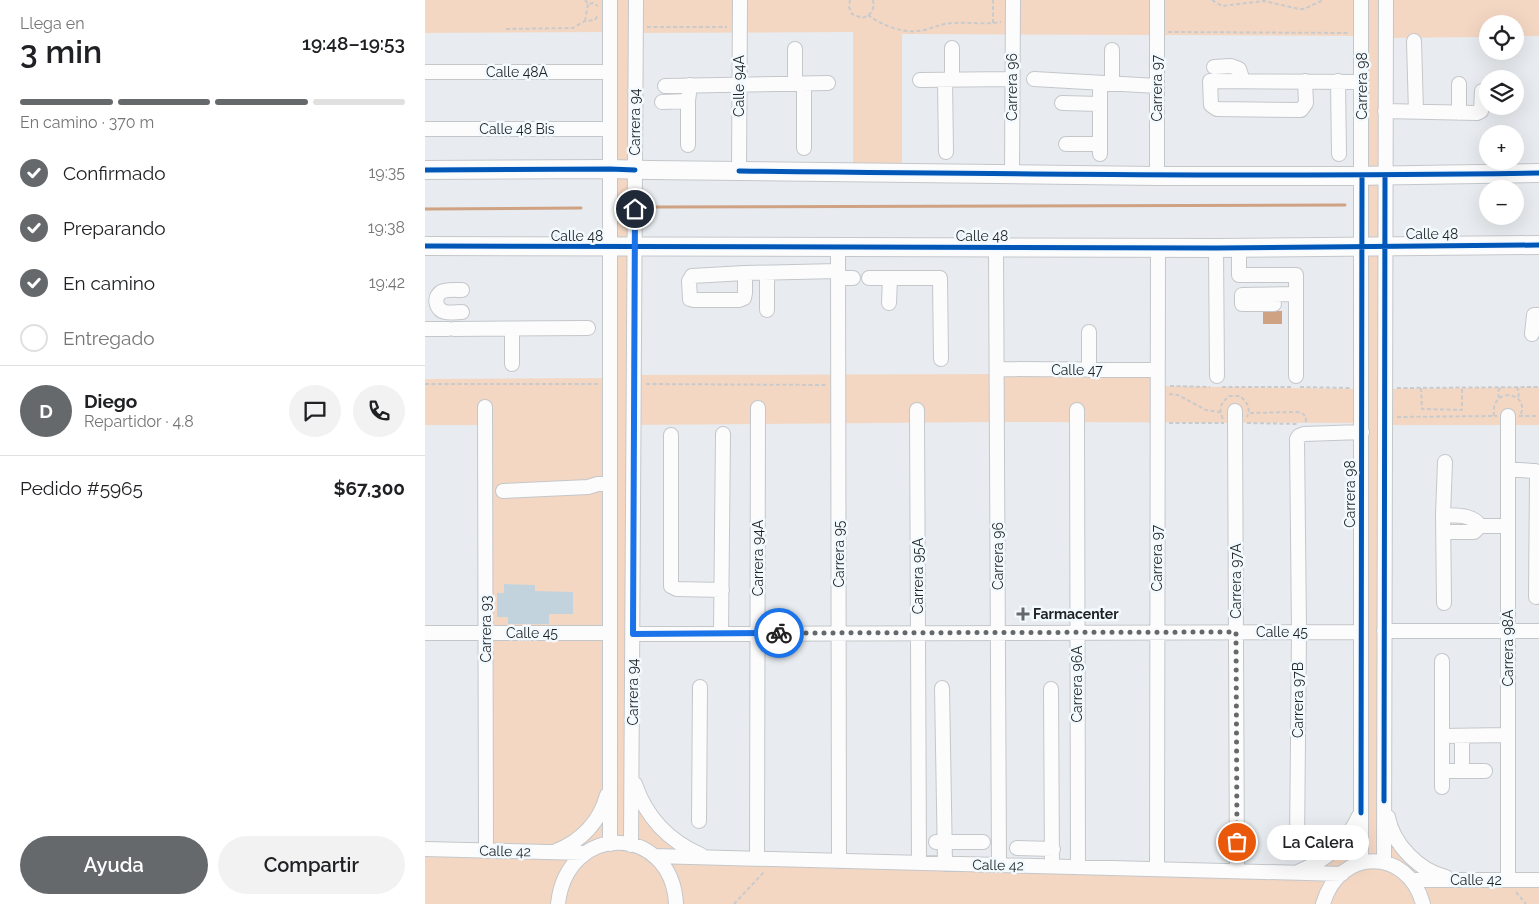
<!DOCTYPE html>
<html lang="es">
<meta charset="utf-8">
<style>
body{margin:0;font-family:Raleway,sans-serif;background:#f2f2f2;color:#202124;height:100vh;display:flex;flex-direction:column;font-size:19px;white-space:nowrap}
*{box-sizing:border-box;margin:0}
p{font-size:16px;color:#757577}
.icon{flex:none;width:28px;height:28px;fill:none;stroke:currentColor;stroke-width:2;stroke-linecap:round;stroke-linejoin:round}
.map{position:relative;flex:1;overflow:hidden}
.drawer{display:flex;flex-direction:column;background:#fff;width:425px}
.drawer>*{flex:none}
.fabs{position:absolute;left:1054px;top:15px;display:grid;gap:10px}
.fabs a{display:grid;place-items:center;width:45px;height:45px;border-radius:50%;background:#fff;box-shadow:0 5px 20px #0002;font-size:25px}
.pin{position:absolute;display:grid;place-items:center;width:42px;height:42px;color:#fff;margin:-21px;border:2px solid #fff;border-radius:50%;box-shadow:0 1px 5px #0007}
.courier{position:absolute;display:grid;place-items:center;width:50px;height:50px;margin:-25px;border:4px solid #1a73e8;border-radius:50%;background:#fff;color:#222;box-shadow:0 1px 6px #0007}
.bubble{position:absolute;height:35px;border-radius:18px;background:#fff;box-shadow:0 5px 20px #0002;font-size:16px;font-weight:600;line-height:35px;text-align:center}
.overview em{font-style:normal;font-weight:600}
.overview div{display:flex;flex-direction:column-reverse}
.overview{display:flex;align-items:center;justify-content:space-between;height:85px;padding:0 20px}
h1{font-size:32px;font-weight:600;line-height:38px}
.bar{display:grid;grid-template-columns:repeat(4,1fr);gap:8px 5px;align-content:center;height:60px;padding:0 20px}
.bar i{height:6px;border-radius:4px;background:#e0e0e0}
.bar .current{background:#65696b}
.bar p{grid-column:span 4}
.line{display:flex;align-items:center;gap:12px;padding:0 20px;border-top:1px solid #e0e0e0}
.line div{flex:1}
.round{display:grid;place-items:center;flex:none;width:52px;height:52px;border-radius:26px;background:#f2f2f2}
ol{padding:0 20px;list-style:none}
li{display:flex;align-items:center;gap:15px;height:55px}
li p{margin-inline-start:auto}
li .icon{padding:5px;border-radius:50%;background:#65696b;color:#fff;stroke-width:4}
li:last-child{color:#757577}
li i{width:28px;height:28px;border:2px solid #e0e0e0;border-radius:50%}
.primary-button{display:flex;gap:10px;margin-top:auto;padding:10px 20px}
.primary-button a{flex:1;height:58px;border-radius:30px;background:#65696b;color:#fff;font-size:20px;font-weight:600;line-height:58px;text-align:center}
.primary-button a+a{background:#f2f2f2;color:#202124}
main{display:flex;flex:1;min-height:0}
.map>svg:first-child{display:block}
</style>
<main>
<section class="drawer">
<div class="overview"><div><h1>3 min</h1><p>Llega en</p></div><em>19:48–19:53</em></div>
<div class="bar"><i class="current"></i><i class="current"></i><i class="current"></i><i></i><p>En camino · 370 m</p></div>
<ol>
<li><svg class="icon" aria-label="check" viewBox="0 0 24 24"><path d="M5 12l5 5 9-10"/></svg>Confirmado<p>19:35</p></li>
<li><svg class="icon" aria-label="check" viewBox="0 0 24 24"><path d="M5 12l5 5 9-10"/></svg>Preparando<p>19:38</p></li>
<li><svg class="icon" aria-label="check" viewBox="0 0 24 24"><path d="M5 12l5 5 9-10"/></svg>En camino<p>19:42</p></li>
<li><i></i>Entregado</li>
</ol>
<div class="line" style="height:90px"><b class="round" style="background:#65696b;color:#fff">D</b><div><b>Diego</b><p>Repartidor · 4.8</p></div><a class="round"><svg class="icon" aria-label="chat" viewBox="0 0 24 24"><path d="M4 5h16v11H9l-5 4z"/></svg></a><a class="round"><svg class="icon" aria-label="phone" viewBox="0 0 24 24"><path d="M5 4h4l2 5-3 2q2 4 5 5l2-3 5 2v4C11 20 4 13 5 4z"/></svg></a></div>
<div class="line" style="height:65px"><div>Pedido #5965</div><b>$67,300</b></div>
<div class="primary-button"><a>Ayuda</a><a>Compartir</a></div>
</section>
<div class="map">
<svg width="1114" height="904" viewBox="0 0 1114 904">
<rect width="100%" height="100%" fill="#e8ecf0"/>
<path fill="#f4d7c3" fill-rule="evenodd" d="M0 0H1114V36H1090V24H1062V37L961 38 960 389 1114 387V425H960L959 801 971 839 1017 876 1114 880V904H0V849L61 850 60 425H0V379L185 378V32L0 33ZM428 32V173H477V34L936 36 937 389 733 386 732 370 572 374 209 375 211 33ZM573 422 937 423 936 813 889 866 872 873 276 855 222 811 207 771 209 425Z"/>
<path fill="#cfa283" d="M838 311H857V324H838Z"/>
<g fill="none" stroke-linecap="round" stroke-linejoin="round">
<path stroke="#cfa283" stroke-width="3" d="M225 207 920 205
M0 209 156 208"/>
</g>
<path fill="#c2d3dd" d="M79 584 110 585V591L148 592V614H124V624H83V617H72V593H79Z"/>
<g fill="none" stroke-linecap="round" stroke-linejoin="round">
<defs>
<path id="minor" d="M185 0V844
M989 41 991 112
M527 48V80
M370 49V84
M687 50V83
M789 67 806 66 814 69 818 81
M0 72H185
M609 79 732 86
M495 80 587 79
M520 80 521 152
M880 81 881 103 876 110 792 109 786 105 785 81C836 81 886 82 936 82
M913 81 914 154
M675 83V154
M379 84V148
M1034 84V113
M240 86 403 83
M237 102 263 101
M637 103 675 104
M960 111 1052 113 1056 111 1057 91
M0 129H185
M641 144H675
M263 145V101L265 85
M314 171 315 0
M587 174 588 0
M732 176V0
M814 247V275H871V376
M413 248 414 861
M571 248 574 865
M791 248 792 376
M320 273V293L319 298 314 300H269L265 299 264 281 267 276 320 273 413 271
M413 278H428
M444 278H515L516 359
M37 290C30 290 21 289 16 292 8 298 11 310 20 312 25 313 32 312 37 312
M464 303 465 278
M849 304H817V295L871 294
M342 310V273
M0 329H23
M29 329 163 328
M87 329V364
M664 332V370
M1107 334 1109 315H1114
M572 369 732 370
M60 407 61 850
M492 410 494 863
M652 410 653 867
M810 411 812 871
M1083 416V880
M246 435V586L252 589 297 590
M1083 469 1107 471H1110L1112 476 1111 597
M78 491 163 487 173 484H185
M1018 515C1031 516 1048 514 1055 526H1083
M1026 532H1049L1055 526
M1019 603 1018 515 1020 462
M959 631H1114
M0 633H185
M296 633 298 434
M208 634 936 632
M517 688 520 864
M626 689 627 866
M1017 736 1083 735
M1037 763V736
M1017 771H1060
M210 784C221 817 244 841 276 855
M1017 787V661
M963 817C968 844 994 871 1021 877
M274 821 275 687
M511 842H558
M872 844 874 632 872 439 874 436 879 434 937 432
M206 845 211 0
M592 848 628 849
M0 849 160 853
M131 851C157 841 175 821 182 795
M229 856 917 874
M332 859 333 408
M936 862V0
M959 862 961 0
M732 869 733 248
M875 871C902 860 921 843 934 816
M987 880H1114
M133 904C142 821 247 824 251 904
M898 904C914 847 983 847 998 904"/>
<path id="major" d="M0 170 185 169 225 170 732 176H928L1114 173
M0 246 791 248 1114 245"/>
</defs>
<use href="#minor" stroke="#c4c7ca" stroke-width="16"/>
<use href="#major" stroke="#c4c7ca" stroke-width="20"/>
<path stroke="#c9cacc" stroke-width="2" stroke-dasharray="4 2.5" stroke-linecap="butt" d="M160 0 163 4 168 3 173 6
M425 0 424 7 427 14 437 18C446 16 450 9 448 0
M787 0 797 6 839 1 874 9H879L898 0
M443 15C458 26 481 35 499 30 510 27 518 23 529 23 545 22 561 25 576 22
M160 21 163 4
M568 23V0
M222 27H302
M81 29 148 28 160 21 170 20 173 15
M743 32 925 33
M0 384H173
M221 384 402 385
M745 386 785 387
M797 387H868
M875 387 925 388
M1092 387 1094 392 1093 399
M972 388 1114 387
M996 388 997 409 1037 410V388
M744 394 753 395 781 410 795 412
M1074 398 1073 392 1075 388
M825 413 871 412C878 413 881 414 881 422
M1069 416C1065 384 1107 393 1095 416
M1094 416H1114
M972 417 1072 416
M798 419C793 408 796 403 804 396H815C822 402 826 408 822 417
M744 423H799
M822 423 872 424
M1091 892 1101 904
M309 904 340 871"/>
<use href="#minor" stroke="#fcfcfd" stroke-width="14"/>
<use href="#major" stroke="#fcfcfd" stroke-width="18"/>
<defs>
<path id="cycleway" d="M0 170 185 169 210 170
M314 171C581 174 847 177 1114 173
M0 246 791 248 1114 245
M959 801 960 175
M936 813 937 175"/>
</defs>
<use href="#cycleway" stroke="#f3faff" stroke-width="8"/>
<use href="#cycleway" stroke="#0057b8" stroke-width="5"/>
</g>
<g fill="none" stroke-linecap="round" stroke-linejoin="round">
<path stroke="#65696b" stroke-width="5" stroke-dasharray="0 9" d="M354 633 811 632 812 842"/>
<path stroke="#1a73e8" stroke-width="6" d="M210 209 208 634 354 633"/>
</g>
<path fill="#65696b" stroke="#f3faff" stroke-width="2" d="M595.5 606.5h5v5h5v5h-5v5h-5v-5h-5v-5h5z"/>
<g text-anchor="middle" stroke-width="5" stroke-linejoin="round" paint-order="stroke">
<g font-size="14" fill="#1e2223" stroke="#f3faff">
<text x="92" y="77">Calle 48A</text>
<text transform="translate(314 86) rotate(-90)" y="5">Calle 94A</text>
<text transform="translate(937 86) rotate(-90)" y="5">Carrera 98</text>
<text transform="translate(587 87) rotate(-90)" y="5">Carrera 96</text>
<text transform="translate(732 88) rotate(-90)" y="5">Carrera 97</text>
<text transform="translate(210 122) rotate(-90)" y="5">Carrera 94</text>
<text x="92" y="134">Calle 48 Bis</text>
<text x="1007" y="239">Calle 48</text>
<text x="152" y="241">Calle 48</text>
<text x="557" y="241">Calle 48</text>
<text x="652" y="375">Calle 47</text>
<text transform="translate(925 494) rotate(-90)" y="5">Carrera 98</text>
<text transform="translate(414 554) rotate(-90)" y="5">Carrera 95</text>
<text transform="translate(573 556) rotate(-90)" y="5">Carrera 96</text>
<text transform="translate(333 558) rotate(-90)" y="5">Carrera 94A</text>
<text transform="translate(732 558) rotate(-90)" y="5">Carrera 97</text>
<text transform="translate(493 576) rotate(-90)" y="5">Carrera 95A</text>
<text transform="translate(811 581) rotate(-90)" y="5">Carrera 97A</text>
<text transform="translate(61 629) rotate(-90)" y="5">Carrera 93</text>
<text x="857" y="637">Calle 45</text>
<text x="107" y="638">Calle 45</text>
<text transform="translate(1083 648) rotate(-90)" y="5">Carrera 98A</text>
<text transform="translate(652 684) rotate(-90)" y="5">Carrera 96A</text>
<text transform="translate(208 692) rotate(-90)" y="5">Carrera 94</text>
<text transform="translate(873 700) rotate(-90)" y="5">Carrera 97B</text>
<text transform="translate(80 851) rotate(1)" y="5">Calle 42</text>
<text transform="translate(573 865) rotate(1)" y="5">Calle 42</text>
<text x="1051" y="885">Calle 42</text>
</g>
<g font-size="14" font-weight="bold" fill="#1e2223" stroke="#f3faff" text-anchor="start">
<text x="608" y="619">Farmacenter</text>
</g>
</g>
</svg>
<div class="fabs">
<a><svg class="icon" aria-label="locate" viewBox="0 0 24 24"><circle cx="12" cy="12" r="6"/><path d="M12 2v4M12 18v4M2 12h4M18 12h4"/></svg></a>
<a><svg class="icon" aria-label="layers" viewBox="0 0 24 24"><path d="M12 4l9 5-9 5-9-5zM3 14l9 5 9-5"/></svg></a>
<a>+</a>
<a>−</a>
</div>
<div class="pin" style="left:812px;top:842px;background:#ea580c"><svg class="icon" aria-label="bag" viewBox="0 0 24 24"><path d="M5 8h14l-1 12H6zM9 8a3 3 0 0 1 6 0"/></svg></div>
<div class="pin" style="left:210px;top:209px;background:#1f2937"><svg class="icon" aria-label="home" viewBox="0 0 24 24"><path d="M3 11l9-7 9 7M6 9v11h12V9"/></svg></div>
<div class="courier" style="left:354px;top:633px"><svg class="icon" aria-label="bike" viewBox="0 0 24 24"><circle cx="6" cy="16" r="4"/><circle cx="18" cy="16" r="4"/><path d="M6 16l4-8h5l3 8M10 8l3 8H6M13 5h3"/></svg></div>
<div class="bubble" style="left:842px;top:825px;width:102px">La Calera</div>
</div>
</main>
